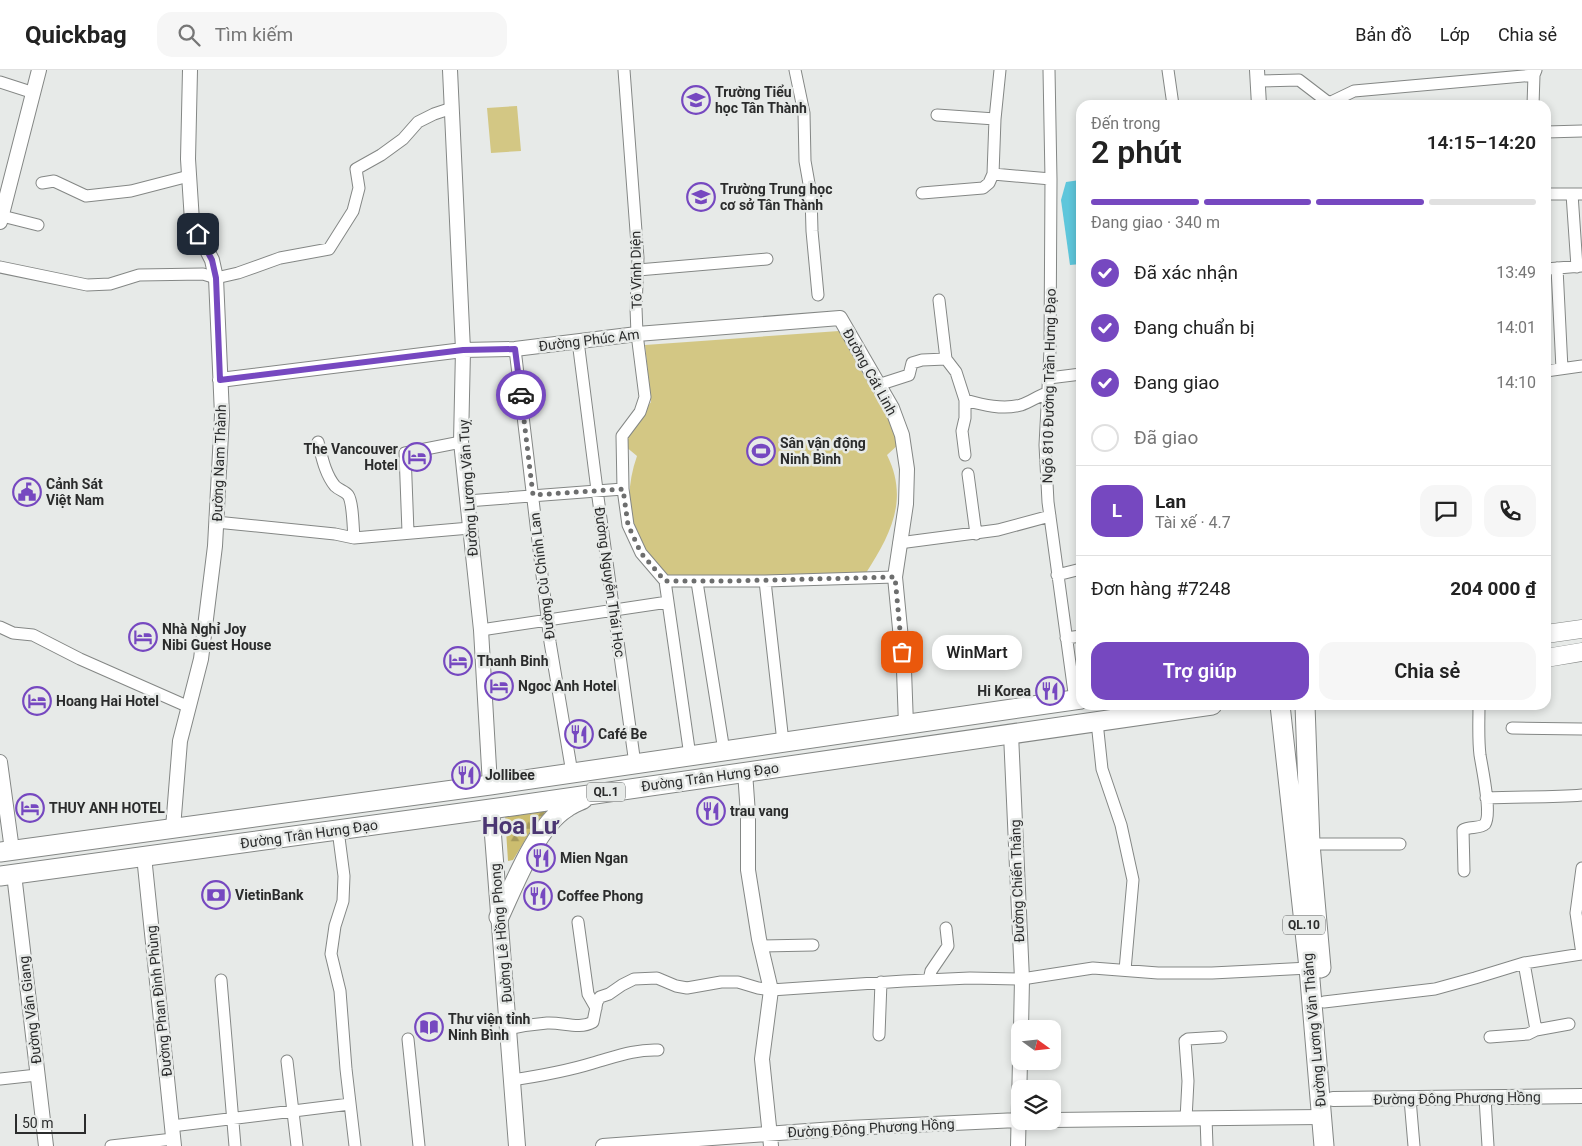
<!DOCTYPE html>
<html lang="vi">
<meta charset="utf-8">
<style>
body{margin:0;font-family:Roboto,sans-serif;background:#f6f6f6;color:#222;height:100vh;display:flex;flex-direction:column;font-size:19px;white-space:nowrap}
*{box-sizing:border-box;margin:0}
p{font-size:16px;color:#767676}
.icon{flex:none;width:28px;height:28px;fill:none;stroke:currentColor;stroke-width:2;stroke-linecap:round;stroke-linejoin:round}
.map{position:relative;flex:1;overflow:hidden}
.side{position:absolute;left:1076px;top:30px;width:475px;height:610px;display:flex;flex-direction:column;background:#fff;border-radius:15px;box-shadow:0 2px 8px #0003}
.side>*{flex:none}
.needle{width:32px;rotate:105deg}
.fabs{position:absolute;left:1011px;top:950px;display:grid;gap:10px}
.fabs a{display:grid;place-items:center;width:50px;height:50px;border-radius:10px;background:#fff;box-shadow:0 2px 8px #0003;font-size:25px}
.scale{position:absolute;left:15px;bottom:12px;width:71px;box-sizing:border-box;padding-left:5px;border:2px solid #2b2c2c;border-top:0;font-size:14px;line-height:18px;white-space:nowrap;color:#2b2c2c;-webkit-text-stroke:4px #e7eae8;paint-order:stroke}
.pin{position:absolute;display:grid;place-items:center;width:42px;height:42px;color:#fff;margin:-21px;border-radius:10px;box-shadow:0 2px 8px #0006}
.courier{position:absolute;display:grid;place-items:center;width:50px;height:50px;margin:-25px;border:4px solid #7648c0;border-radius:50%;background:#fff;color:#222;box-shadow:0 1px 6px #0007}
.bubble{position:absolute;height:35px;border-radius:15px;background:#fff;box-shadow:0 2px 8px #0003;font-size:16px;font-weight:600;line-height:35px;text-align:center}
.headline em{font-style:normal;font-weight:600}
.headline div{display:flex;flex-direction:column-reverse}
.headline{display:flex;align-items:center;justify-content:space-between;height:85px;padding:0 15px}
h1{font-size:32px;font-weight:600;line-height:38px}
.bar{display:grid;grid-template-columns:repeat(4,1fr);gap:8px 5px;align-content:center;height:60px;padding:0 15px}
.bar i{height:6px;border-radius:4px;background:#e0e0e0}
.bar .current{background:#7648c0}
.bar p{grid-column:span 4}
.line{display:flex;align-items:center;gap:12px;padding:0 15px;border-top:1px solid #e0e0e0}
.line div{flex:1}
.round{display:grid;place-items:center;flex:none;width:52px;height:52px;border-radius:15px;background:#f6f6f6}
ol{padding:0 15px;list-style:none}
li{display:flex;align-items:center;gap:15px;height:55px}
li p{margin-inline-start:auto}
li .icon{padding:5px;border-radius:50%;background:#7648c0;color:#fff;stroke-width:4}
li:last-child{color:#767676}
li i{width:28px;height:28px;border:2px solid #e0e0e0;border-radius:50%}
.button{display:flex;gap:10px;margin-top:auto;padding:10px 15px}
.button a{flex:1;height:58px;border-radius:15px;background:#7648c0;color:#fff;font-size:20px;font-weight:600;line-height:58px;text-align:center}
.button a+a{background:#f6f6f6;color:#222}
header{display:flex;align-items:center;gap:30px;box-sizing:border-box;height:70px;padding:0 25px;background:#fff;border-bottom:1px solid #e0e0e0}
header strong{font-size:24px}
nav{display:flex;gap:28px;margin-inline-start:auto;font-size:18px}
.search{width:350px;height:45px;background:#f6f6f6;display:flex;align-items:center;gap:12px;box-sizing:border-box;padding:0 18px;border-radius:15px;color:#767676;font-size:19px}
.map>svg:first-child{display:block}
</style>
<header>
<strong>Quickbag</strong>
<div class="search"><svg class="icon" aria-label="search" viewBox="0 0 24 24"><circle cx="10" cy="10" r="6"/><path d="M15 15l6 6"/></svg>Tìm kiếm</div>
<nav><a>Bản đồ</a><a>Lớp</a><a>Chia sẻ</a></nav>
</header>
<div class="map">
<svg width="1582" height="1076" viewBox="0 0 1582 1076">
<defs>
<pattern id="forest-firs" width="22" height="20" patternUnits="userSpaceOnUse" patternTransform="scale(1.25)"><rect width="22" height="20" fill="#ccbd6f"/><path d="M5 1l3.5 6h-7zM16 11l3.5 6h-7z" fill="#a69a5b"/></pattern>
</defs>
<rect width="100%" height="100%" fill="#e7eae8"/>
<path fill="url(#forest-firs)" d="M548 739 533 757 513 790 508 791 505 745Z"/>
<path fill="#d3c784" d="M517 36 521 81 491 83 487 38Z
M839 261 886 345 900 373 887 385C909 429 891 464 866 503L665 508C658 498 650 489 644 480 626 450 626 417 637 386L625 376 627 365 651 332 645 275Z"/>
<path fill="#5ec6db" d="M1080 110 1081 194 1070 195 1061 130 1066 112Z"/>
<g fill="none" stroke-linecap="round" stroke-linejoin="round">
<defs>
<path id="minor" d="M624 0 638 188 636 238 637 264 645 327 640 342 622 366 623 419 628 455 641 483 665 511H765L895 507
M795 0 804 43 805 91 811 125 812 161 818 225
M1049 0 1051 109 1050 280 1045 375 1048 432 1075 630
M1168 0 1173 35
M1258 11 1299 10 1329 33 1354 21 1534 5
M0 12 34 23
M1533 35 1534 5 1536 0
M937 45 995 49
M1546 62 1582 61
M993 104 995 49 1000 0
M42 113 54 111 86 126 131 121 189 106
M922 123 983 118 989 113 993 104 1051 109
M1546 124H1582
M1572 124 1577 197
M2 146 38 155
M0 197 87 215 110 214 139 205 203 204 216 208 238 203 280 188 329 179 353 141 359 118 356 99 381 85 403 69 418 52 434 44 452 38
M1557 198 1562 299
M1546 199 1582 196
M638 200 767 189
M939 230 946 289 956 302 965 330V348L962 361 965 385
M578 271 597 420 635 694
M515 279 550 572 572 703
M1546 301 1582 296
M1049 308 1081 304
M878 315 909 305 912 293 922 290 946 289
M965 330C983 335 1003 340 1021 335 1030 332 1038 326 1047 323
M318 372C322 387 325 404 335 416 339 420 345 421 348 425 353 432 353 458 354 468
M968 404 976 464
M467 431 623 419
M216 452 335 464 354 468 470 458
M408 462 405 383 461 372
M899 473 998 460 1050 446
M1057 505 1081 499
M665 511 690 686
M765 511 783 672
M697 512 724 681
M0 557 13 563 33 565 80 589 189 637
M481 560 668 532
M1066 568 1081 566
M1097 652 1102 699 1121 755 1133 810 1125 900
M1512 658 1582 659
M1486 728C1518 726 1550 728 1582 725
M338 760 344 806 343 831 335 856 331 884 340 921 346 999 355 1076
M1310 774H1400
M1464 801 1463 760C1469 756 1480 759 1485 754 1492 744 1482 698 1480 685 1478 669 1479 652 1479 635
M578 852 588 924 596 938
M761 876 813 875
M1582 884 1576 843 1582 798
M1524 893 1536 960
M221 910 235 1076
M929 910 931 901 948 876 946 858
M1324 932 1435 919 1475 908 1524 893 1582 884
M508 959C521 956 534 954 547 953 563 952 579 960 593 952L597 932 600 927 609 924 622 915 634 909 657 908 676 916 687 918 721 912H738L758 918 771 920 904 911 970 908 1022 909 1093 898 1158 903H1212L1309 898
M879 965 881 912
M1490 967 1528 964 1536 960 1569 954
M408 969 419 1076
M287 991 297 1076
M0 1009 37 1005
M512 1010C539 1006 567 1001 593 993 615 987 635 979 658 980
M1485 1028 1488 1076
M1410 1029 1414 1076
M1206 1048 1207 1076
M1186 1049 1188 1011 1185 971 1188 969 1221 967
M172 1056 350 1034
M111 1076 173 1069"/>
<path id="tertiary" d="M450 0 463 280 461 372 481 560 490 715
M1257 0 1259 35
M0 152 39 0
M220 310 463 280 515 279 637 264 840 248 892 338 902 365 907 399 906 434 895 507 904 600 906 655
M1011 664 1022 909 1021 959
M0 692 12 780
M745 702 748 744V800L759 869 771 920 762 989 771 1076
M173 758 180 671 201 589 215 476 222 345 216 208 212 190 192 151 188 89 190 0
M144 786 174 1076
M14 804 46 1076
M1333 1029 1582 1026
M1052 1050 1322 1047
M603 1076 848 1058 1020 1050
M1018 1076 1020 991"/>
<path id="secondary" d="M491 739 517 1076"/>
<path id="primary" d="M1546 564 1582 559
M1546 588 1582 582"/>
<path id="trunk" d="M1280 635 1309 898 1324 1076
M1305 635 1310 774 1321 898
M0 782 490 715 1081 629
M0 806 491 739 1212 635
M499 847C514 815 536 757 566 738 571 734 577 732 583 729"/>
</defs>
<use href="#minor" stroke="#848785" stroke-width="13"/>
<use href="#tertiary" stroke="#848785" stroke-width="16"/>
<use href="#secondary" stroke="#848785" stroke-width="18"/>
<use href="#primary" stroke="#848785" stroke-width="19"/>
<use href="#trunk" stroke="#848785" stroke-width="21"/>
<use href="#minor" stroke="#fff" stroke-width="11"/>
<use href="#tertiary" stroke="#fff" stroke-width="14"/>
<use href="#secondary" stroke="#fff" stroke-width="16"/>
<use href="#primary" stroke="#fff" stroke-width="18"/>
<use href="#trunk" stroke="#fff" stroke-width="19"/>
</g>
<g fill="none" stroke-linecap="round" stroke-linejoin="round">
<path stroke="#6d6e6e" stroke-width="5" stroke-dasharray="0 9" d="M521 325 533 425 623 419 628 455 641 483 665 511H731L895 507 902 582"/>
<path stroke="#7648c0" stroke-width="6" d="M198 164 212 190 216 208 220 310 463 280 515 279 521 325"/>
</g>
<defs>
<symbol id="school-ring" viewBox="-11 -11 22 22"><circle r="9.5" fill="#e7eae8" stroke="#7648c0" stroke-width="1.5"/><path d="M0-5L7-2L0 1L-7-2ZM-4 1L0 2.5L4 1V4Q0 6-4 4Z" fill="#7648c0"/></symbol>
<symbol id="stadium-ring" viewBox="-11 -11 22 22"><circle r="9.5" fill="#e7eae8" stroke="#7648c0" stroke-width="1.5"/><path d="M0-5a6.5 5 0 1 0 0 10a6.5 5 0 1 0 0-10ZM-3.5-1.8h7v3.6h-7Z" fill="#7648c0"/></symbol>
<symbol id="hotel-ring" viewBox="-11 -11 22 22"><circle r="9.5" fill="#e7eae8" stroke="#7648c0" stroke-width="1.5"/><path d="M-6-4.5h1.5V1H6V5H4.5V3h-9V5H-6ZM-4 0a1.8 1.8 0 1 1 3.6 0ZM.5 0V-2.5h3Q6-2.5 6 0Z" fill="#7648c0"/></symbol>
<symbol id="civic-ring" viewBox="-11 -11 22 22"><circle r="9.5" fill="#e7eae8" stroke="#7648c0" stroke-width="1.5"/><path d="M-.6-6.5H3V-4.5H.6V-3L4-1V1h2V6H-6V1h2V-1L-.6-3ZM-1.2 2.5V6h2.4V2.5Z" fill="#7648c0"/></symbol>
<symbol id="restaurant-ring" viewBox="-11 -11 22 22"><circle r="9.5" fill="#e7eae8" stroke="#7648c0" stroke-width="1.5"/><path d="M-5-6h1v4h1v-4h1v4h1v-4h1v5L-1.5 .5V6h-2V.5L-5-1ZM5-6V6H3V1.5H1.5Q1.5-4 5-6Z" fill="#7648c0"/></symbol>
<symbol id="bank-ring" viewBox="-11 -11 22 22"><circle r="9.5" fill="#e7eae8" stroke="#7648c0" stroke-width="1.5"/><path d="M-6-4H6V4H-6ZM0-2.3a2.3 2.3 0 1 0 0 4.6a2.3 2.3 0 1 0 0-4.6Z" fill="#7648c0"/></symbol>
<symbol id="library-ring" viewBox="-11 -11 22 22"><circle r="9.5" fill="#e7eae8" stroke="#7648c0" stroke-width="1.5"/><path d="M-6-4Q-3-5.5-.7-3.5V5Q-3 3-6 4ZM6-4Q3-5.5 .7-3.5V5Q3 3 6 4Z" fill="#7648c0"/></symbol>
</defs>
<g fill-rule="evenodd">
<use href="#school-ring" x="680" y="14" width="32" height="32"/>
<use href="#school-ring" x="685" y="111" width="32" height="32"/>
<use href="#stadium-ring" x="745" y="365" width="32" height="32"/>
<use href="#hotel-ring" x="401" y="371" width="32" height="32"/>
<use href="#civic-ring" x="11" y="406" width="32" height="32"/>
<use href="#hotel-ring" x="127" y="551" width="32" height="32"/>
<use href="#hotel-ring" x="442" y="575" width="32" height="32"/>
<use href="#hotel-ring" x="483" y="600" width="32" height="32"/>
<use href="#restaurant-ring" x="1034" y="605" width="32" height="32"/>
<use href="#hotel-ring" x="21" y="615" width="32" height="32"/>
<use href="#restaurant-ring" x="563" y="648" width="32" height="32"/>
<use href="#restaurant-ring" x="450" y="689" width="32" height="32"/>
<use href="#hotel-ring" x="14" y="722" width="32" height="32"/>
<use href="#restaurant-ring" x="695" y="725" width="32" height="32"/>
<use href="#restaurant-ring" x="525" y="772" width="32" height="32"/>
<use href="#bank-ring" x="200" y="809" width="32" height="32"/>
<use href="#restaurant-ring" x="522" y="810" width="32" height="32"/>
<use href="#library-ring" x="413" y="941" width="32" height="32"/>
</g>
<g text-anchor="middle" stroke-width="5" stroke-linejoin="round" paint-order="stroke">
<g fill="#e7eae8" stroke="#636564" stroke-width="1">
<rect x="587" y="712.5" width="38" height="19" rx="4"/>
<rect x="1283" y="845.5" width="42" height="19" rx="4"/>
</g>
<g font-size="12" font-weight="bold" fill="#2b2c2c">
<text x="606" y="726">QL.1</text>
<text x="1304" y="859">QL.10</text>
</g>
<g font-size="14" font-weight="bold" fill="#2b2c2c" stroke="#e7eae8" text-anchor="start">
<text x="715" y="27">Trường Tiểu<tspan x="715" dy="16">học Tân Thành</tspan></text>
<text x="720" y="124">Trường Trung học<tspan x="720" dy="16">cơ sở Tân Thành</tspan></text>
<text x="780" y="378">Sân vận động<tspan x="780" dy="16">Ninh Bình</tspan></text>
<text x="398" y="384" text-anchor="end">The Vancouver<tspan x="398" dy="16">Hotel</tspan></text>
<text x="46" y="419">Cảnh Sát<tspan x="46" dy="16">Việt Nam</tspan></text>
<text x="162" y="564">Nhà Nghỉ Joy<tspan x="162" dy="16">Nibi Guest House</tspan></text>
<text x="477" y="596">Thanh Binh</text>
<text x="518" y="621">Ngoc Anh Hotel</text>
<text x="1031" y="626" text-anchor="end">Hi Korea</text>
<text x="56" y="636">Hoang Hai Hotel</text>
<text x="598" y="669">Café Be</text>
<text x="485" y="710">Jollibee</text>
<text x="49" y="743">THUY ANH HOTEL</text>
<text x="730" y="746">trau vang</text>
<text x="560" y="793">Mien Ngan</text>
<text x="235" y="830">VietinBank</text>
<text x="557" y="831">Coffee Phong</text>
<text x="448" y="954">Thư viện tỉnh<tspan x="448" dy="16">Ninh Bình</tspan></text>
</g>
<g font-size="14" fill="#2b2c2c" stroke="#e7eae8">
<text transform="translate(636 200) rotate(-91)" y="5">Tô Vĩnh Diện</text>
<text transform="translate(589 270) rotate(-7)" y="5">Đường Phúc Am</text>
<text transform="translate(870 302) rotate(61)" y="5">Đường Cát Linh</text>
<text transform="translate(1049 316) rotate(-89)" y="5">Ngõ 810 Đường Trần Hưng Đạo</text>
<text transform="translate(219 393) rotate(-88)" y="5">Đường Nam Thành</text>
<text transform="translate(468 418) rotate(-94)" y="5">Đường Lương Văn Tuỵ</text>
<text transform="translate(542 506) rotate(-97)" y="5">Đường Cù Chính Lan</text>
<text transform="translate(610 512) rotate(82)" y="5">Đường Nguyễn Thái Học</text>
<text transform="translate(710 707) rotate(-8)" y="5">Đường Trân Hưng Đạo</text>
<text transform="translate(309 764) rotate(-8)" y="5">Đường Trân Hưng Đạo</text>
<text transform="translate(1017 811) rotate(-92)" y="5">Đường Chiến Thắng</text>
<text transform="translate(501 863) rotate(-95)" y="5">Đuờng Lê Hồng Phong</text>
<text transform="translate(159 931) rotate(-96)" y="5">Đường Phan Đình Phùng</text>
<text transform="translate(30 940) rotate(-97)" y="5">Đường Vân Giang</text>
<text transform="translate(1314 960) rotate(-95)" y="5">Đường Lương Văn Thăng</text>
<text transform="translate(1457 1028) rotate(-1)" y="5">Đường Đông Phương Hồng</text>
<text transform="translate(871 1058) rotate(-3)" y="5">Đường Đông Phương Hồng</text>
</g>
<g font-size="24" font-weight="bold" fill="#4b3672" stroke="#e7eae8">
<text x="520" y="764">Hoa Lư</text>
</g>
</g>
</svg>
<div class="fabs">
<a><svg class="needle" viewBox="-14 -14 28 28"><path d="M0-13l5 13h-10z" fill="#e53935"/><path d="M0 13l5-13h-10z" fill="#767676"/></svg></a>
<a><svg class="icon" aria-label="layers" viewBox="0 0 24 24"><path d="M12 4l9 5-9 5-9-5zM3 14l9 5 9-5"/></svg></a>
</div>
<div class="scale">50 m</div>
<div class="pin" style="left:902px;top:582px;background:#ea580c"><svg class="icon" aria-label="bag" viewBox="0 0 24 24"><path d="M5 8h14l-1 12H6zM9 8a3 3 0 0 1 6 0"/></svg></div>
<div class="pin" style="left:198px;top:164px;background:#1f2937"><svg class="icon" aria-label="home" viewBox="0 0 24 24"><path d="M3 11l9-7 9 7M6 9v11h12V9"/></svg></div>
<div class="courier" style="left:521px;top:325px"><svg class="icon" aria-label="car" viewBox="0 0 24 24"><path d="M5 17H2v-5l4-1 3-4h7l3 4 3 1v5h-3M9 17h6M6 11h13"/><circle cx="7" cy="17" r="2"/><circle cx="17" cy="17" r="2"/></svg></div>
<div class="bubble" style="left:932px;top:565px;width:90px">WinMart</div>
<section class="side">
<div class="headline"><div><h1>2 phút</h1><p>Đến trong</p></div><em>14:15–14:20</em></div>
<div class="bar"><i class="current"></i><i class="current"></i><i class="current"></i><i></i><p>Đang giao · 340 m</p></div>
<ol>
<li><svg class="icon" aria-label="check" viewBox="0 0 24 24"><path d="M5 12l5 5 9-10"/></svg>Đã xác nhận<p>13:49</p></li>
<li><svg class="icon" aria-label="check" viewBox="0 0 24 24"><path d="M5 12l5 5 9-10"/></svg>Đang chuẩn bị<p>14:01</p></li>
<li><svg class="icon" aria-label="check" viewBox="0 0 24 24"><path d="M5 12l5 5 9-10"/></svg>Đang giao<p>14:10</p></li>
<li><i></i>Đã giao</li>
</ol>
<div class="line" style="height:90px"><b class="round" style="background:#7648c0;color:#fff">L</b><div><b>Lan</b><p>Tài xế · 4.7</p></div><a class="round"><svg class="icon" aria-label="chat" viewBox="0 0 24 24"><path d="M4 5h16v11H9l-5 4z"/></svg></a><a class="round"><svg class="icon" aria-label="phone" viewBox="0 0 24 24"><path d="M5 4h4l2 5-3 2q2 4 5 5l2-3 5 2v4C11 20 4 13 5 4z"/></svg></a></div>
<div class="line" style="height:65px"><div>Đơn hàng #7248</div><b>204 000 ₫</b></div>
<div class="button"><a>Trợ giúp</a><a>Chia sẻ</a></div>
</section>
</div>
